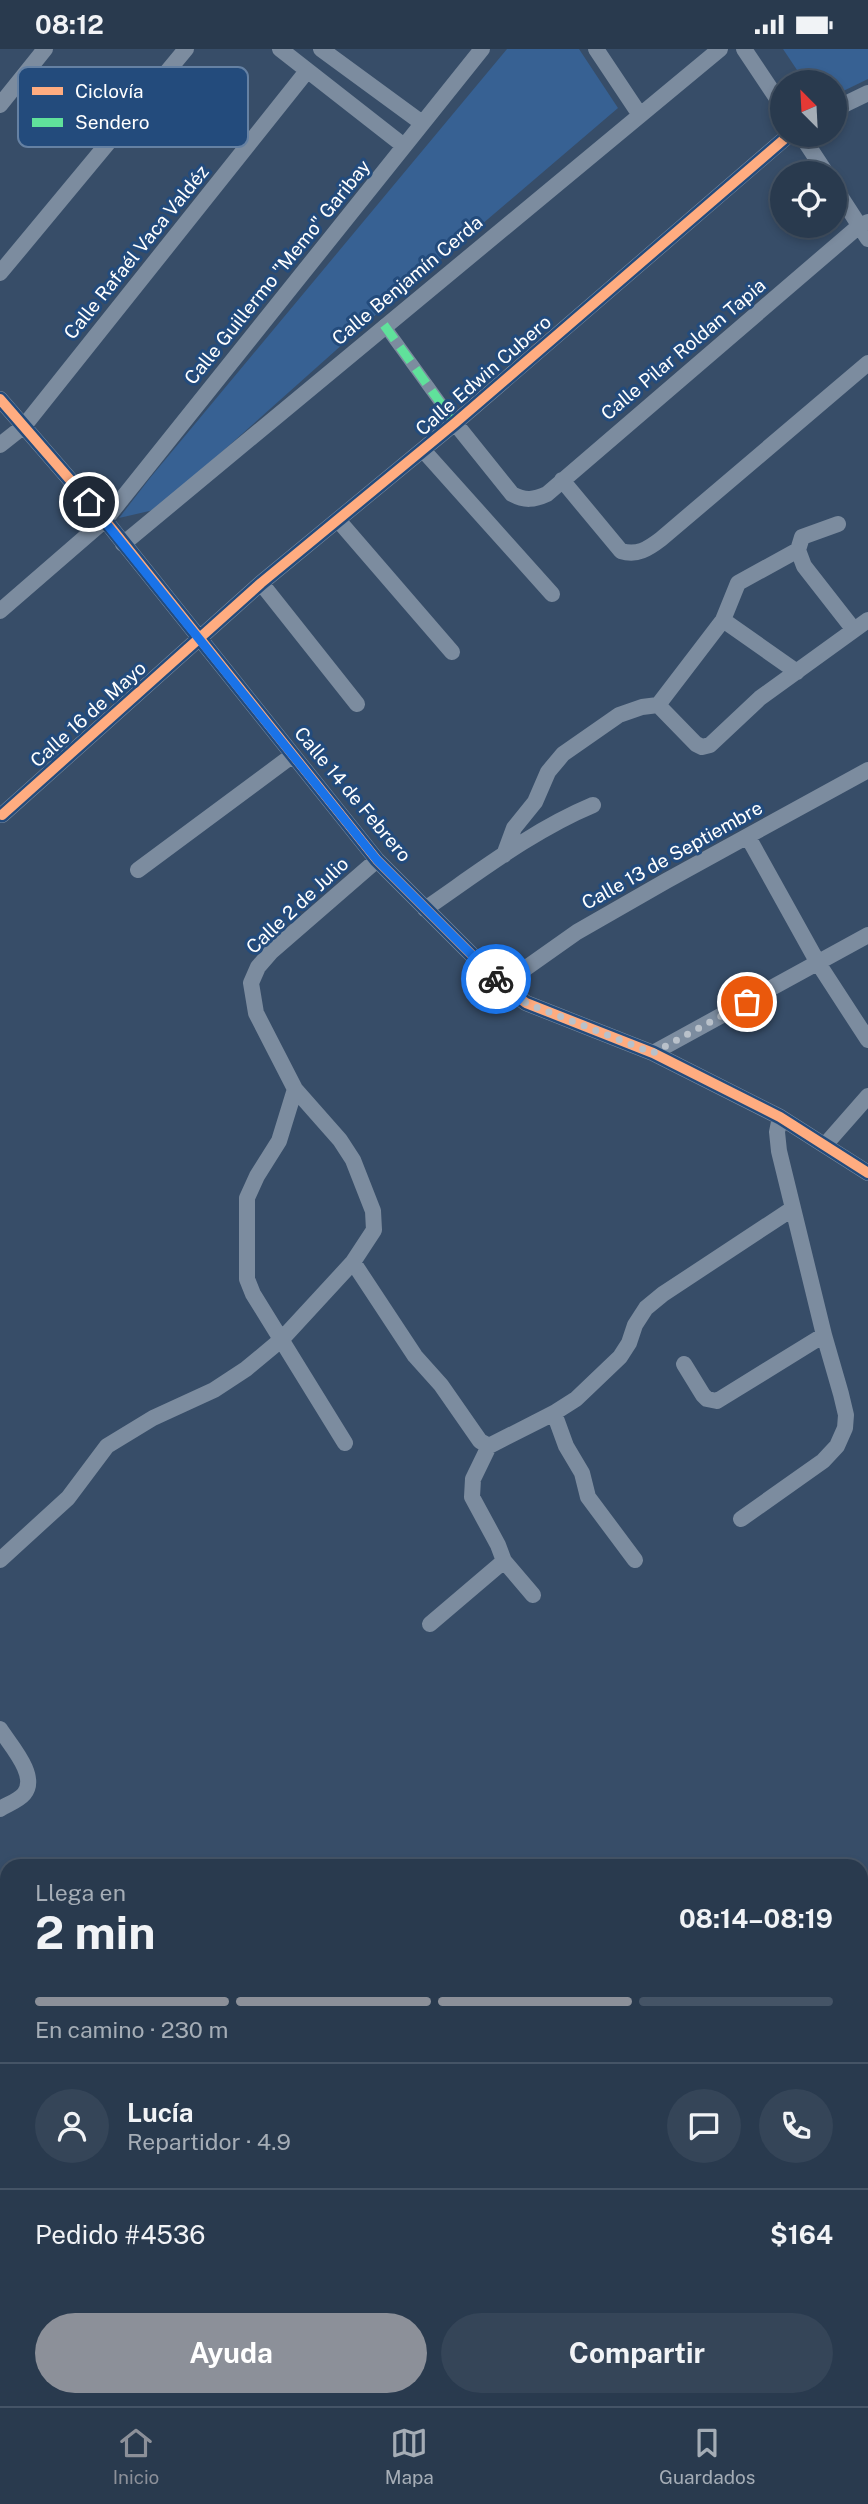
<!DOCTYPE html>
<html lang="es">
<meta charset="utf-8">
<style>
body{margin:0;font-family:"Public Sans",sans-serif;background:#354558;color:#f1f3f6;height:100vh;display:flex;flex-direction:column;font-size:26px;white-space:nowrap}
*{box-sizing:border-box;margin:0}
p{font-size:23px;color:#a5adb6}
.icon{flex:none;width:38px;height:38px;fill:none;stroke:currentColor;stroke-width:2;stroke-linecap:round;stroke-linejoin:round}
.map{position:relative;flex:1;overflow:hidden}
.panel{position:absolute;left:0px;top:1810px;width:868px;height:548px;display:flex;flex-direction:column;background:#293a4e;border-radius:21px 21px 0 0;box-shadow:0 4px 10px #0003,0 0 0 2px #455466}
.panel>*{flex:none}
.needle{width:46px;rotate:336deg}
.controls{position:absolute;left:770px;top:21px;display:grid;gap:14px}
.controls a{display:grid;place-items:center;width:77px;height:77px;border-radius:50%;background:#293a4e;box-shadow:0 4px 10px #0003,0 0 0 2px #455466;font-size:35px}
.pin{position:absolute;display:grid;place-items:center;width:60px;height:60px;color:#fff;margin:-30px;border:4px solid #fff;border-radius:50%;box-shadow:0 2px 7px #0007}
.courier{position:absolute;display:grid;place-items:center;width:70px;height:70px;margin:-35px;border:5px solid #1a73e8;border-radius:50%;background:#fff;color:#222;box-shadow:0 2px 9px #0007}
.headline em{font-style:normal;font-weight:700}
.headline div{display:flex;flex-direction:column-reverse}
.headline{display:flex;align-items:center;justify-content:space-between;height:119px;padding:0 35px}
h1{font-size:46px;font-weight:700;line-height:52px}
.bar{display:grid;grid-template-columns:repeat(4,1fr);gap:10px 7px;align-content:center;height:84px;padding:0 35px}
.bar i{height:9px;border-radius:5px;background:#455466}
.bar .selected{background:#8c9099}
.bar p{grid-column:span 4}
.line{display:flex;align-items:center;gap:18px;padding:0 35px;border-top:2px solid #455466}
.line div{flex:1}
.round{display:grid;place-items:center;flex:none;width:74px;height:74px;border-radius:37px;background:#354558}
.primary-button{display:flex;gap:14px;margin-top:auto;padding:14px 35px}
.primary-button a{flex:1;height:80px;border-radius:42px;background:#8c9099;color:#fff;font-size:28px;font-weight:700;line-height:80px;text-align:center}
.primary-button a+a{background:#354558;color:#f1f3f6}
.status{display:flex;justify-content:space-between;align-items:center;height:49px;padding:0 35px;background:#293a4e;direction:ltr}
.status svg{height:19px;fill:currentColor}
.menu{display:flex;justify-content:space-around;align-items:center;height:98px;border-top:2px solid #455466;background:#293a4e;font-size:19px;color:#a5adb6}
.menu a{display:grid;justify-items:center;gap:4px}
.menu .selected{color:#8c9099}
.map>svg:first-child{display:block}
</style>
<div class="status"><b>08:12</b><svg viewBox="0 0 49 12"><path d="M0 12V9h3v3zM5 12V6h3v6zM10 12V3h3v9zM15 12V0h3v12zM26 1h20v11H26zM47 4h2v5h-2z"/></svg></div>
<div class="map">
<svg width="868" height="2357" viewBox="0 0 868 2357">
<rect width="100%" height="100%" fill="#374d68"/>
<path fill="#376193" d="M507 0H579L618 59 372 269 158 460 119 469 150 429Z
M783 0H868V30L835 46V33H805Z"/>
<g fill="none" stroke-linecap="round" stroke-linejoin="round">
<path stroke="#7c8c9f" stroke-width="12" d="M384 276 455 374"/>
<path stroke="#7c8c9f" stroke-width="16" d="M280 0 404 97
M321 0 422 74
M596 0 640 66
M744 0 782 57
M0 56 45 0
M835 60 868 44
M801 86 826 124
M835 139 868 190
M0 224 186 0
M0 350 105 471 377 811 502 936 526 954 653 1004 780 1068 868 1124
M455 374 512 445C525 452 534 451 547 445L859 177 868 173
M0 396 24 377 307 22
M423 401 552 545
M562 431 621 502C637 507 648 500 661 490L868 314
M338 471 452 603
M838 475 802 488 798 501 804 517 854 581
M123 495 720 0
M261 534 357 655
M0 562 105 471 482 0
M723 571 797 623
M658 656 723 571 738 534 798 501
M2 766 261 534 455 374 789 86
M748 788 818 914 868 991
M504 806 514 779 535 753 548 723 563 705 619 666 642 658 658 656 696 695 702 698 710 696 760 649 868 571
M138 821 293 706
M425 860C479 823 533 781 593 756
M502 936 577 883 666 832 868 721
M653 1004 868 886
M295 1040 279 1092 257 1127 247 1149V1230L253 1245 345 1394
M825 1096 868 1047
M353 1213 415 1307 441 1336 480 1392 489 1397
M684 1315 703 1346 707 1350 717 1352 824 1286
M554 1364 566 1397 582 1424 588 1448 635 1511
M741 1470 823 1412 837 1397 845 1379 846 1366 841 1345 824 1286 779 1102 777 1083 780 1068
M0 1511 68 1449 107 1397 153 1369 214 1341 246 1320 282 1290 353 1213 374 1181 373 1162 353 1111 340 1091 295 1040 256 964 251 934 258 918 271 903 377 811
M533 1546 504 1512 498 1496 472 1448 473 1430 489 1397 554 1364 576 1350 620 1308 629 1294 635 1276 646 1259 663 1245 792 1160
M430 1575 504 1512
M0 1680C10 1696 39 1727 24 1745 18 1752 8 1755 0 1760
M861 2047 868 2038
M0 2122 7 2119
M0 2270 7 2266
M385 2350 389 2357
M363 2357 373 2350"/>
<path stroke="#60e19b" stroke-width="9" stroke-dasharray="18 9" stroke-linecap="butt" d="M384 276 455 374"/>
<defs>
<path id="cycleway" d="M0 350 105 471 377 811 502 936 526 954 653 1004 780 1068 868 1124
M2 766 261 534 455 374 789 86"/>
</defs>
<use href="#cycleway" stroke="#234b7c" stroke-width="15"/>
<use href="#cycleway" stroke="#ffac80" stroke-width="10"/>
</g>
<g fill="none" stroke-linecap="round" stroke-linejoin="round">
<path stroke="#b9c1ca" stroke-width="7" stroke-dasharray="0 12.6" d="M496 930 526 954 653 1004 747 953"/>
<path stroke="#1a73e8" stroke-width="9" d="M89 453 377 811 496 930"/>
</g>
<g text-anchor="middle" stroke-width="6" stroke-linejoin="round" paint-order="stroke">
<g font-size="19" fill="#fff" stroke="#234b7c">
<text transform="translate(136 203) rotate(-51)" y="7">Calle Rafaél Vaca Valdéz</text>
<text transform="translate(277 223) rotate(-51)" y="7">Calle Guillermo "Memo" Garibay</text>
<text transform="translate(407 231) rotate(-40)" y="7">Calle Benjamín Cerda</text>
<text transform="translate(683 300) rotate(-40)" y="7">Calle Pilar Roldan Tapia</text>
<text transform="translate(483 326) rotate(-41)" y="7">Calle Edwin Cubero</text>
<text transform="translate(88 665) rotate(-42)" y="7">Calle 16 de Mayo</text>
<text transform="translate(353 745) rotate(50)" y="7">Calle 14 de Febrero</text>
<text transform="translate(672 806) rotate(-29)" y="7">Calle 13 de Septiembre</text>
<text transform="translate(297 856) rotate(-43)" y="7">Calle 2 de Julio</text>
</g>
</g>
<rect x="18" y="18" width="230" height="80" rx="10" fill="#234b7c" stroke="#6581a3" stroke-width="2"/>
<rect x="32" y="38" width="31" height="8" fill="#ffac80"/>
<rect x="32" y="69" width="31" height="9" fill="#60e19b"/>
<g font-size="19" fill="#fff">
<text x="75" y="49">Ciclovía</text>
<text x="75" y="80">Sendero</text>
</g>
</svg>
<div class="controls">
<a><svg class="needle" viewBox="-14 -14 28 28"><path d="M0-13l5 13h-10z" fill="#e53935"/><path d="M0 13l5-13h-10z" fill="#a5adb6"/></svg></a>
<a><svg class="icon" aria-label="locate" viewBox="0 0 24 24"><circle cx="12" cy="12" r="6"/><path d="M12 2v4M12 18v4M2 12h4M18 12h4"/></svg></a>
</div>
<div class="pin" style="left:747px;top:953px;background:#ea580c"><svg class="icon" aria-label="bag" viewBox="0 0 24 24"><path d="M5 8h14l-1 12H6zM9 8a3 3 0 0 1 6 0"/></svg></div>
<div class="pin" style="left:89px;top:453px;background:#1f2937"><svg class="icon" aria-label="home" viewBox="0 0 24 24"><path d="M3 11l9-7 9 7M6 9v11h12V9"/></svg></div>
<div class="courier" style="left:496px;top:930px"><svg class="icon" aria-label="bike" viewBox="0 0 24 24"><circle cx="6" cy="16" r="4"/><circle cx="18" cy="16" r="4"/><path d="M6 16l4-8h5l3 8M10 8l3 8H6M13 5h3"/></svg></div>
<section class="panel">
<div class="headline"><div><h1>2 min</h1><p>Llega en</p></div><em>08:14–08:19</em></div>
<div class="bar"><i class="selected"></i><i class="selected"></i><i class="selected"></i><i></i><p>En camino · 230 m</p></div>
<div class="line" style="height:126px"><a class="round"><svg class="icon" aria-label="person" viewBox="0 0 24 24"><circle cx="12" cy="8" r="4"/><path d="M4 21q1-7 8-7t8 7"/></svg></a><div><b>Lucía</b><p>Repartidor · 4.9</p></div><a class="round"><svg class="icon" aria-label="chat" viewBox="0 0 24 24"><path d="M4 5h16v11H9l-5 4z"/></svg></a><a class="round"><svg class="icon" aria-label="phone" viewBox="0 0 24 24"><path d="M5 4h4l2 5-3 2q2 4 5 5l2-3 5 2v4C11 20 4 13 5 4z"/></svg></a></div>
<div class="line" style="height:91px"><div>Pedido #4536</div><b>$164</b></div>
<div class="primary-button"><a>Ayuda</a><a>Compartir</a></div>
</section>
</div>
<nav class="menu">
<a class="selected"><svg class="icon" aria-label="home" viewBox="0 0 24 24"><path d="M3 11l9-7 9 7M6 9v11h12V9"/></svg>Inicio</a>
<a><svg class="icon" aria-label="map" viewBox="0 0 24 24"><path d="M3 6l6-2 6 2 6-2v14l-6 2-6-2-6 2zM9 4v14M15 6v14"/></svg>Mapa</a>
<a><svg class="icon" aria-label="saved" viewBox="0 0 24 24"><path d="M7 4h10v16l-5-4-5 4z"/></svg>Guardados</a>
</nav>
